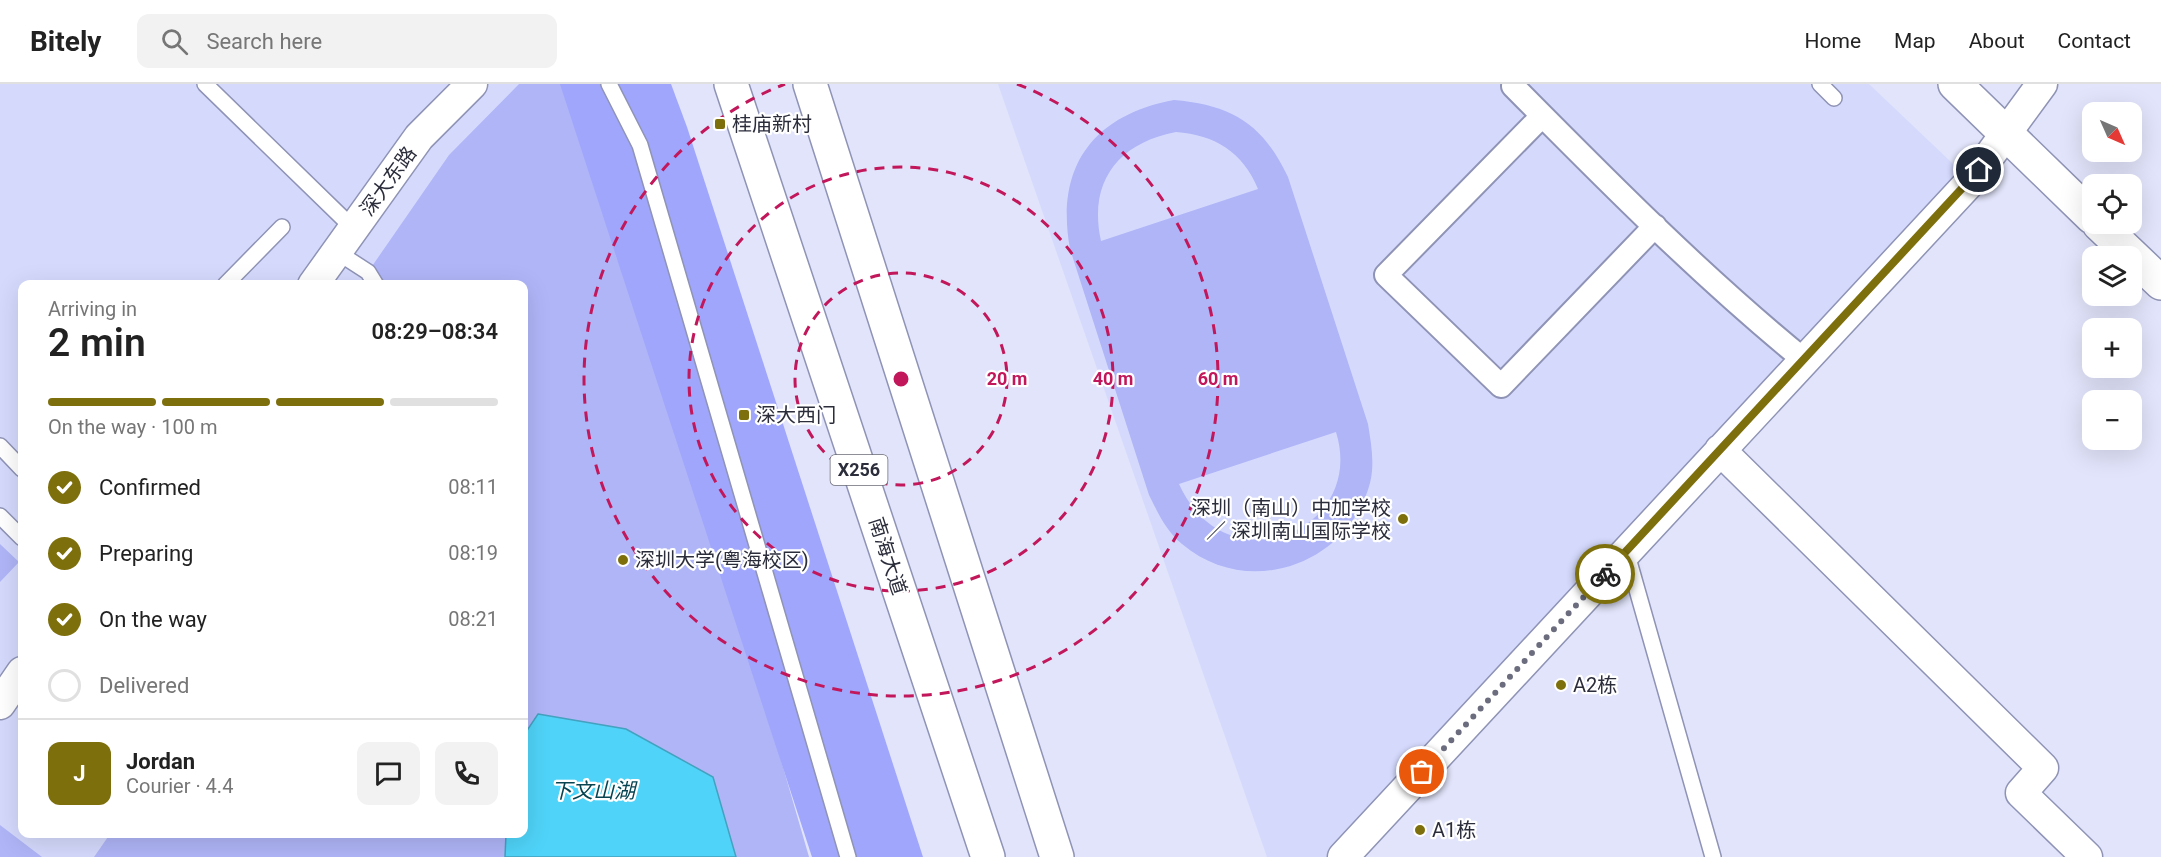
<!DOCTYPE html>
<meta charset="utf-8">
<style>
body{margin:0;font-family:Roboto,"Noto Sans SC",sans-serif;background:#f2f2f2;color:#222;height:100vh;display:flex;flex-direction:column;font-size:22px;white-space:nowrap}
*{box-sizing:border-box;margin:0}
p{font-size:20px;color:#767676}
.icon{flex:none;width:33px;height:33px;fill:none;stroke:currentColor;stroke-width:2;stroke-linecap:round;stroke-linejoin:round}
.map{position:relative;flex:1;overflow:hidden}
.drawer{position:absolute;left:18px;top:196px;width:510px;height:558px;display:flex;flex-direction:column;background:#fff;border-radius:12px;box-shadow:0 6px 24px #0002}
.drawer>*{flex:none}
.needle{width:39px;rotate:135deg}
.buttons{position:absolute;left:2082px;top:18px;display:grid;gap:12px}
.buttons a{display:grid;place-items:center;width:60px;height:60px;border-radius:12px;background:#fff;box-shadow:0 6px 24px #0002;font-size:30px}
.pin{position:absolute;display:grid;place-items:center;width:51px;height:51px;color:#fff;margin:-26px;border:3px solid #fff;border-radius:50%;box-shadow:0 2px 6px #0007}
.courier{position:absolute;display:grid;place-items:center;width:60px;height:60px;margin:-30px;border:4px solid #7e6f0d;border-radius:50%;background:#fff;color:#222;box-shadow:0 2px 8px #0007}
.overview em{font-style:normal;font-weight:600}
.overview div{display:flex;flex-direction:column-reverse}
.overview{display:flex;align-items:center;justify-content:space-between;height:102px;padding:0 30px}
h1{font-size:39px;font-weight:600;line-height:45px}
.bar{display:grid;grid-template-columns:repeat(4,1fr);gap:9px 6px;align-content:center;height:72px;padding:0 30px}
.bar i{height:8px;border-radius:4px;background:#e0e0e0}
.bar .current{background:#7e6f0d}
.bar p{grid-column:span 4}
.line{display:flex;align-items:center;gap:15px;padding:0 30px;border-top:2px solid #e0e0e0}
.line div{flex:1}
.round{display:grid;place-items:center;flex:none;width:63px;height:63px;border-radius:12px;background:#f2f2f2}
ol{padding:0 30px;list-style:none}
li{display:flex;align-items:center;gap:18px;height:66px}
li p{margin-inline-start:auto}
li .icon{padding:6px;border-radius:50%;background:#7e6f0d;color:#fff;stroke-width:4}
li:last-child{color:#767676}
li i{width:33px;height:33px;border:3px solid #e0e0e0;border-radius:50%}
header{display:flex;align-items:center;gap:36px;box-sizing:border-box;height:84px;padding:0 30px;background:#fff;border-bottom:2px solid #e0e0e0}
header strong{font-size:28px}
nav{display:flex;gap:33px;margin-inline-start:auto;font-size:21px}
.search{width:420px;height:54px;background:#f2f2f2;display:flex;align-items:center;gap:15px;box-sizing:border-box;padding:0 21px;border-radius:12px;color:#767676;font-size:22px}
.map>svg:first-child{display:block}
</style>
<header>
<strong>Bitely</strong>
<div class="search"><svg class="icon" aria-label="search" viewBox="0 0 24 24"><circle cx="10" cy="10" r="6"/><path d="M15 15l6 6"/></svg>Search here</div>
<nav><a>Home</a><a>Map</a><a>About</a><a>Contact</a></nav>
</header>
<div class="map">
<svg width="2161" height="773" viewBox="0 0 2161 773">
<rect width="100%" height="100%" fill="#e1e4fa"/>
<path fill="#d5dafd" fill-rule="evenodd" d="M0 0H574L809 773H0ZM22 201H524V750H22Z
M998 0H1869L1971 97 1343 773H1267Z"/>
<path fill="#afb5f7" fill-rule="evenodd" d="M519 0H574L612 93 809 773H94L110 750H524V201H376L368 188 449 71Z
M1174 16C1232 21 1263 40 1288 93L1368 340C1371 359 1375 379 1370 399 1348 481 1248 516 1182 460 1166 447 1158 429 1149 411L1070 165C1055 83 1093 31 1174 16ZM1176 48C1215 51 1243 68 1258 105L1101 157C1088 98 1118 59 1176 48ZM1336 348C1367 447 1226 505 1179 400Z
M0 460 19 478 0 498Z
M0 741 42 773H0Z"/>
<path fill="#9fa6fc" d="M560 0H671L687 43 923 773H812Z"/>
<path fill="#4fd3f8" stroke="#44a1bf" stroke-width="1.5" d="M538 630 626 645 713 693 736 773H505L506 750H524V651Z"/>
<g fill="none" stroke-linecap="round" stroke-linejoin="round">
<defs>
<path id="service" d="M205 0 354 145
M609 0 640 61 848 773
M1820 0 1834 14
M337 168 368 188 376 201
M225 201 282 143
M0 362 22 385
M0 432 22 454
M1626 467 1713 773"/>
<path id="pedestrian" d="M1513 2C1606 96 1701 192 1804 276
M1542 32 1386 191 1501 302 1655 142"/>
<path id="minor" d="M313 201 419 53 472 0
M1720 366 2043 684 2021 709 2087 773
M0 620 22 588
M1343 773 1971 97 2042 0"/>
<path id="tertiary" d="M1955 0 2092 133
M2099 140 2161 199"/>
<path id="primary" d="M731 0 988 773
M810 0 1057 773"/>
</defs>
<use href="#service" stroke="#8f93b5" stroke-width="18"/>
<use href="#pedestrian" stroke="#8f93b5" stroke-width="26"/>
<use href="#minor" stroke="#8f93b5" stroke-width="33"/>
<use href="#tertiary" stroke="#8f93b5" stroke-width="36"/>
<use href="#primary" stroke="#8f93b5" stroke-width="36"/>
<use href="#service" stroke="#fff" stroke-width="15"/>
<use href="#pedestrian" stroke="#fff" stroke-width="22"/>
<use href="#minor" stroke="#fff" stroke-width="30"/>
<use href="#tertiary" stroke="#fff" stroke-width="33"/>
<use href="#primary" stroke="#fff" stroke-width="33"/>
</g>
<g fill="none" stroke-linecap="round" stroke-linejoin="round">
<path stroke="#6b6d7e" stroke-width="6" stroke-dasharray="0 10.8" d="M1422 688 1605 490"/>
<path stroke="#7e6f0d" stroke-width="8" d="M1605 490 1979 86"/>
</g>
<g fill="none" stroke="#c2185b" stroke-width="3" stroke-dasharray="10 8">
<circle cx="901" cy="295" r="106"/>
<circle cx="901" cy="295" r="212"/>
<path d="M1017 0A317 317 0 1 1 785 0"/>
</g>
<g fill="#7e6f0d" stroke="#fff" stroke-width="2">
<rect x="714" y="34" width="12" height="12" rx="3"/>
<rect x="738" y="325" width="12" height="12" rx="3"/>
<circle cx="1403" cy="435" r="6"/>
<circle cx="623" cy="476" r="6"/>
<circle cx="1561" cy="601" r="6"/>
<circle cx="1420" cy="746" r="6"/>
</g>
<g text-anchor="middle" stroke-width="4.5" stroke-linejoin="round" paint-order="stroke">
<rect fill="#fff" stroke="#6b6c76" stroke-width="1.5" x="830.5" y="371" width="57" height="30" rx="4.5"/>
<g font-size="18" font-weight="bold" fill="#2b2d3b">
<text x="859" y="392">X256</text>
</g>
<g font-size="20" fill="#2b2d3b" stroke="#fff" text-anchor="start">
<text x="732" y="47">桂庙新村</text>
<text x="756" y="338">深大西门</text>
<text x="1391" y="431" text-anchor="end">深圳（南山）中加学校<tspan x="1391" dy="23">／ 深圳南山国际学校</tspan></text>
<text x="635" y="483">深圳大学(粤海校区)</text>
<text x="1573" y="608">A2栋</text>
<text x="1432" y="753">A1栋</text>
</g>
<g font-size="20" fill="#2b2d3b" stroke="#fff">
<text transform="translate(388 97) rotate(-54)" y="7">深大东路</text>
<text transform="translate(888 472) rotate(72)" y="7">南海大道</text>
</g>
<g font-size="21" font-style="italic" fill="#074452" stroke="#fff">
<text x="593" y="714">下文山湖</text>
</g>
</g>
<circle cx="901" cy="295" r="9" fill="#c2185b" stroke="#fff" stroke-width="3"/>
<g font-size="18" text-anchor="middle" font-weight="bold" fill="#c2185b" stroke="#fff" stroke-width="4.5" stroke-linejoin="round" paint-order="stroke">
<text x="1007" y="301">20 m</text>
<text x="1113" y="301">40 m</text>
<text x="1218" y="301">60 m</text>
</g>
</svg>
<div class="buttons">
<a><svg class="needle" viewBox="-14 -14 28 28"><path d="M0-13l5 13h-10z" fill="#e53935"/><path d="M0 13l5-13h-10z" fill="#767676"/></svg></a>
<a><svg class="icon" aria-label="locate" viewBox="0 0 24 24"><circle cx="12" cy="12" r="6"/><path d="M12 2v4M12 18v4M2 12h4M18 12h4"/></svg></a>
<a><svg class="icon" aria-label="layers" viewBox="0 0 24 24"><path d="M12 4l9 5-9 5-9-5zM3 14l9 5 9-5"/></svg></a>
<a>+</a>
<a>−</a>
</div>
<div class="pin" style="left:1422px;top:688px;background:#ea580c"><svg class="icon" aria-label="bag" viewBox="0 0 24 24"><path d="M5 8h14l-1 12H6zM9 8a3 3 0 0 1 6 0"/></svg></div>
<div class="pin" style="left:1979px;top:86px;background:#1f2937"><svg class="icon" aria-label="home" viewBox="0 0 24 24"><path d="M3 11l9-7 9 7M6 9v11h12V9"/></svg></div>
<div class="courier" style="left:1605px;top:490px"><svg class="icon" aria-label="bike" viewBox="0 0 24 24"><circle cx="6" cy="16" r="4"/><circle cx="18" cy="16" r="4"/><path d="M6 16l4-8h5l3 8M10 8l3 8H6M13 5h3"/></svg></div>
<section class="drawer">
<div class="overview"><div><h1>2 min</h1><p>Arriving in</p></div><em>08:29–08:34</em></div>
<div class="bar"><i class="current"></i><i class="current"></i><i class="current"></i><i></i><p>On the way · 100 m</p></div>
<ol>
<li><svg class="icon" aria-label="check" viewBox="0 0 24 24"><path d="M5 12l5 5 9-10"/></svg>Confirmed<p>08:11</p></li>
<li><svg class="icon" aria-label="check" viewBox="0 0 24 24"><path d="M5 12l5 5 9-10"/></svg>Preparing<p>08:19</p></li>
<li><svg class="icon" aria-label="check" viewBox="0 0 24 24"><path d="M5 12l5 5 9-10"/></svg>On the way<p>08:21</p></li>
<li><i></i>Delivered</li>
</ol>
<div class="line" style="height:108px"><b class="round" style="background:#7e6f0d;color:#fff">J</b><div><b>Jordan</b><p>Courier · 4.4</p></div><a class="round"><svg class="icon" aria-label="chat" viewBox="0 0 24 24"><path d="M4 5h16v11H9l-5 4z"/></svg></a><a class="round"><svg class="icon" aria-label="phone" viewBox="0 0 24 24"><path d="M5 4h4l2 5-3 2q2 4 5 5l2-3 5 2v4C11 20 4 13 5 4z"/></svg></a></div>
</section>
</div>
